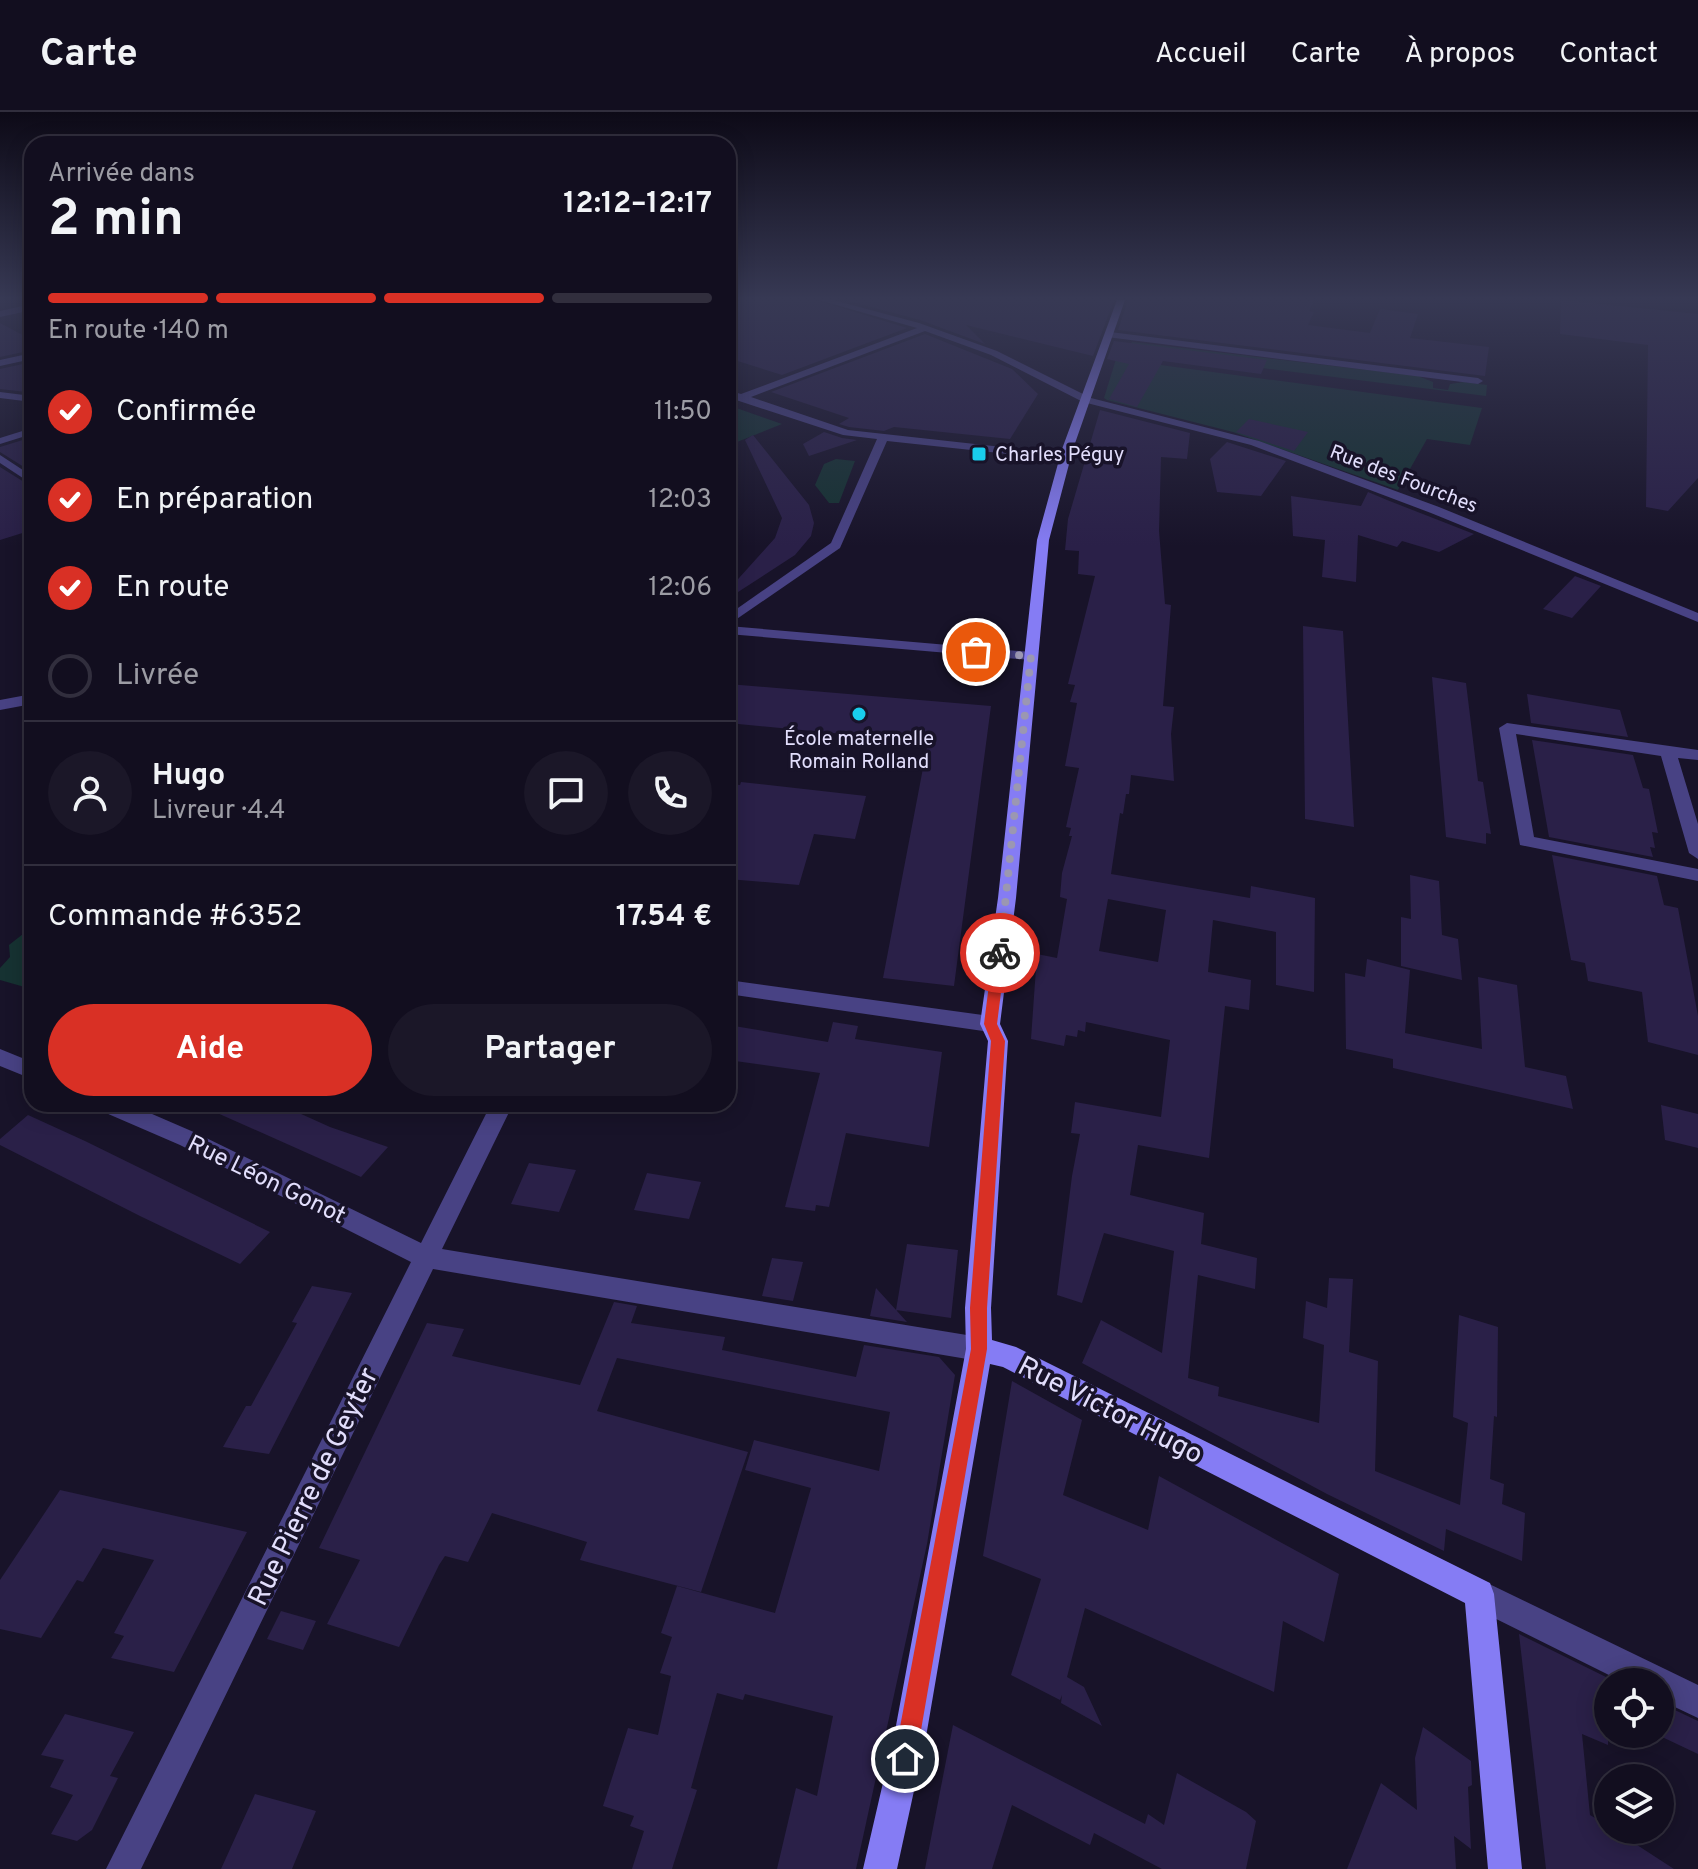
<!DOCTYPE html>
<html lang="fr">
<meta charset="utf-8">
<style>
body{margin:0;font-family:Overpass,sans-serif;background:#1b1728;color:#f1f3f6;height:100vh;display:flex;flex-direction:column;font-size:30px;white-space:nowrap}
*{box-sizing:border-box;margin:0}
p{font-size:26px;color:#9c9ca4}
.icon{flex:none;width:44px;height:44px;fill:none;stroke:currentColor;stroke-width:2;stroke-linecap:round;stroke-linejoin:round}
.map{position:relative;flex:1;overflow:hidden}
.drawer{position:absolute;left:24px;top:24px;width:712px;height:976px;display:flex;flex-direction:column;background:#120e1f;border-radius:24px;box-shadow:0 4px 20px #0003,0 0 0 2px #312e3d}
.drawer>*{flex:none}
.controls{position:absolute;left:1594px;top:1556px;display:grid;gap:16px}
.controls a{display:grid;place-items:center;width:80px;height:80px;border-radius:50%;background:#120e1f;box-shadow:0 4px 20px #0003,0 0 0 2px #312e3d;font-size:40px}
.pin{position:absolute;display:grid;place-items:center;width:68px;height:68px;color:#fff;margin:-34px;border:4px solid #fff;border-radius:50%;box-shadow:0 2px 8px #0007}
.courier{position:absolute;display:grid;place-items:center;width:80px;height:80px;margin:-40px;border:6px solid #d93025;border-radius:50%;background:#fff;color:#222;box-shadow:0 2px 10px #0007}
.headline em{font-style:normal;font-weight:700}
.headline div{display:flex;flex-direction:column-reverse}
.headline{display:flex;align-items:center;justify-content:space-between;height:136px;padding:0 24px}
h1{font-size:52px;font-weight:700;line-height:60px}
.bar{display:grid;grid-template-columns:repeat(4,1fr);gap:12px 8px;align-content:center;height:96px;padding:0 24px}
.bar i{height:10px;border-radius:6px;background:#312e3d}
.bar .selected{background:#d93025}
.bar p{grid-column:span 4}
.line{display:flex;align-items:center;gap:20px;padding:0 24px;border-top:2px solid #312e3d}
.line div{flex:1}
.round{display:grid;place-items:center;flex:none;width:84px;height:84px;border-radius:42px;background:#1b1728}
ol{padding:0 24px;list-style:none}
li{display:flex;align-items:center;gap:24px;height:88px}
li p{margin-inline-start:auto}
li .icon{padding:8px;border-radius:50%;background:#d93025;color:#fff;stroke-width:4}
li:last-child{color:#9c9ca4}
li i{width:44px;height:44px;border:4px solid #312e3d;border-radius:50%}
.button{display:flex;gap:16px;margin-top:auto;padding:16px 24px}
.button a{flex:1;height:92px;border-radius:48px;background:#d93025;color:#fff;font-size:32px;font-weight:700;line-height:92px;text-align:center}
.button a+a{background:#1b1728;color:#f1f3f6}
header{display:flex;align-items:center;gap:48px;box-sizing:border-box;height:112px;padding:0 40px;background:#120e1f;border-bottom:2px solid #312e3d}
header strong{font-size:38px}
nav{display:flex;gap:44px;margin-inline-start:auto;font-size:28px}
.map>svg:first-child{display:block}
</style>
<header>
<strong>Carte</strong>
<nav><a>Accueil</a><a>Carte</a><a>À propos</a><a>Contact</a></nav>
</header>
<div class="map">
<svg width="1698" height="1757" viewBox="0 0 1698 1757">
<rect width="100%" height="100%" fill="#181329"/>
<path fill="#163232" d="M1132 230 1418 264 1433 270V276L1448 278 1450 272 1464 270 1487 273 1486 284 1127 239Z
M1116 247 1482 296 1470 333 1427 327 1398 378 1233 320 1107 288 1104 286Z
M728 293 782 312 732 332 728 330Z
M836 347 855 349 839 391H829L815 373 824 352Z
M32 815V872L28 876 0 868V856L10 845 9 833Z"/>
<path fill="#2a2048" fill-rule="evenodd" d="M728 188H816L907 216 782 263 728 246Z
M845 188H1114L1093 244 966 213 985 232 920 208Z
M1128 188H1314L1309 199 1314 200 1308 213 1370 221 1380 197 1418 202 1410 226 1489 235 1485 264 1118 218Z
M1561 188 1698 202V366L1668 399 1646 395 1648 233 1560 222Z
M0 211 32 228V238L0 245Z
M925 222 1012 257 1038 282 1010 327 894 315 884 319 849 315 839 312 849 306 771 280Z
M1114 229 1267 248 1261 262 1163 249 1137 295 1109 287 1129 252 1107 247Z
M32 250V277L26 280 0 277V257Z
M1100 298 1190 321 1187 347 1161 345 1159 419 1165 492 1171 493 1163 594 1174 595 1171 622 1174 669 1131 663 1129 682H1126L1123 702 1120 701 1111 762 1250 786 1251 774 1315 786 1314 880 1276 873V820L1213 808 1208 860 1251 868 1249 898 1225 894 1209 1046 1138 1033 1130 1083 1204 1101 1201 1132 1257 1146 1255 1177 1198 1163 1188 1266 1219 1275 1218 1284 1319 1311 1324 1233 1303 1226 1306 1189 1327 1196 1329 1166 1353 1167 1349 1240 1378 1249 1375 1359 1460 1393 1468 1311 1453 1305 1459 1203 1498 1215 1497 1305 1494 1304 1490 1367 1504 1372 1502 1392 1525 1401 1522 1449 1446 1417 1444 1439 1327 1382 1082 1251 1101 1208 1162 1241 1174 1139 1104 1121 1082 1191 1057 1183 1072 1064 1080 1022 1071 1021 1075 990 1161 1005 1170 928 1086 910 1085 920 1078 918 1077 925 1066 923 1064 934 1031 927 1037 842 1057 846 1067 787 1060 785 1062 761 1072 724H1069L1071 716 1066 715 1079 656 1065 654 1077 591 1070 590 1075 573 1068 572 1095 464 1078 462 1079 439 1065 438 1068 407ZM1108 787 1166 798 1158 850 1099 839Z
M1249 307 1308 320 1294 339 1236 320Z
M824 320 842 326 857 328 809 344 803 332Z
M753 323 809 393 814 411 811 424 795 443 735 482 730 476 775 426 782 406 745 328Z
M26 327 32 331V360L0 340V335Z
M1227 330 1286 349 1261 384 1217 380 1210 347Z
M0 355 32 375V418L0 428Z
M1368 380 1387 388 1474 422 1439 440 1402 429 1397 435 1358 423 1356 470 1322 465 1325 428 1293 424 1291 384 1361 394Z
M1575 464 1601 474 1572 506 1543 497Z
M1303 514 1343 519 1354 715 1305 707Z
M1432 565 1466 571 1478 669 1483 670 1491 722 1486 721V732L1446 725Z
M728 572 991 594 954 874 883 866 928 630 728 611Z
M1527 582 1620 598 1628 625 1531 611Z
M1532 628 1633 643 1643 676 1649 677 1658 721 1652 720 1655 736 1650 735 1653 745 1549 725Z
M741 670 866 684 855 727 814 722 799 773 728 767V672L740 673Z
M1552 743 1657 764 1664 793 1678 796 1698 904V943L1648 930 1642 880 1588 869 1585 851 1571 848Z
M1410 763 1439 769 1442 823 1458 827 1462 868 1401 854V805L1411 807Z
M1367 847 1410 858 1405 921 1482 937 1478 865 1517 873 1525 955 1566 964 1573 997 1393 956V947L1346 937 1345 861 1365 865Z
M833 910 858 914 855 927 942 940 929 1035 846 1021 829 1095 816 1093 815 1099 785 1095 820 961 728 948V913L828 930Z
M197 992H279L330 1015 388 1035 361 1065Z
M1661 993 1698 1002V1036L1665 1028Z
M28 1003 85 1029 270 1120 240 1152 140 1104 0 1033V1027Z
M529 1051 576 1058 559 1100 511 1092Z
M647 1061 701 1070 689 1107 634 1098Z
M907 1132 958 1138 951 1206 896 1198Z
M772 1146 803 1150 793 1189 762 1184Z
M312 1174 352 1181 269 1342 223 1335 246 1294H251L297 1211 292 1210Z
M876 1176 907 1210 870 1204Z
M614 1190 637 1194 631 1211 725 1225 722 1238 856 1265 864 1233 939 1245 955 1263 927 1432 856 1757H777L796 1676 817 1684 833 1604 745 1582 743 1588 717 1581 691 1676 697 1678 672 1757H632L644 1719 630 1714 634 1704 603 1694 628 1616 658 1623 671 1564 660 1561 672 1525 661 1521 677 1474 775 1501 811 1376 745 1358 754 1328 879 1359 890 1300 617 1246 597 1299 748 1340 701 1480 580 1448 587 1430 492 1401 468 1450 445 1444 439 1453 399 1535 327 1512 360 1448 319 1436 427 1211 464 1217 452 1244 580 1273Z
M1012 1269 1082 1308 1063 1383 1148 1418 1159 1364 1339 1462 1324 1530 1283 1509 1274 1580 1085 1496 1067 1565 1084 1575 1102 1614 1061 1591 1062 1583 1060 1588 1011 1563 1041 1467 983 1444Z
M60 1378 247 1420 174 1560 111 1546 124 1524 114 1521 154 1448 103 1436 83 1470 77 1468 41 1526 0 1517V1468Z
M281 1499 316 1509 303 1538 267 1527Z
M1519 1522 1608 1566V1633L1582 1622 1590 1703 1608 1714V1718H1614L1674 1757H1546Z
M1660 1591 1698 1609V1642L1660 1624Z
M65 1602 134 1620 110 1664 118 1666 92 1718 77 1729 51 1722 73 1683 50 1675 64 1648 41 1643Z
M953 1613 1145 1712 1148 1702 1164 1713 1177 1661 1246 1700 1256 1709 1246 1757H1162L1094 1721 1090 1733 1012 1693 992 1757H925Z
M1423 1615 1471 1649 1472 1673 1468 1675 1471 1737 1454 1724 1456 1757H1347L1381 1671 1417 1698 1415 1646Z
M255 1682 316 1699 292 1757H221Z"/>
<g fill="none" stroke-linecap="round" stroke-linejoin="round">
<path fill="#484284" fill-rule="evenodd" d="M819 188H833L919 211 997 239 1091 286 1259 329 1439 395 1698 501V510L1431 401 1251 333 1083 290 991 243 925 219 751 285 848 318 1066 342 1072 345 1066 348 887 329 840 436 728 513V503L831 431 877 327 843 323 736 288 728 284V278L741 282 917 216Z
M32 192V198L0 205V199Z
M1110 220 1478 266 1483 269 1478 272 1107 225Z
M32 241V247L0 254V248Z
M0 280 32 284V290L0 286Z
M32 316V322L0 332V326Z
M0 343 32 364V372L0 351Z
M728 514 1031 540 1038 544 1031 548 728 522Z
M32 582V592L0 598V588Z
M1507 611 1698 638V648L1678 646 1698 712V747L1689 741 1661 644 1516 622 1534 725 1698 757V769L1520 733 1499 616Z
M728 868 990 904 997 907 1000 912 997 917 990 920 728 882Z
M0 937 32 950V967L0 954Z
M96 992H129L196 1021 421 1131 491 992H513L442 1137 979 1225 988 1228 992 1237 988 1246 979 1249 433 1157 141 1757H106L411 1150 180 1033 99 998Z
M1479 1467 1698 1573V1606L1660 1588V1570H1623L1468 1493 1464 1482 1468 1471Z"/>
<path fill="#857cf4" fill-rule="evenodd" d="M1117 188H1125L1073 337 1049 428 1016 786 1000 912 1008 929 991 1196 992 1228 1016 1235 1490 1471 1494 1482 1522 1757H1488L1465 1491 1003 1255 990 1252 927 1619 897 1757H863L895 1619 966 1237 965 1196 988 929 980 912 998 786 1037 428 1062 337Z"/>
</g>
<linearGradient id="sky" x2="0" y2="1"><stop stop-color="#0d0a17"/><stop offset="0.43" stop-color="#373954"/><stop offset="1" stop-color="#373954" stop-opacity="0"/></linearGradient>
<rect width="1698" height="434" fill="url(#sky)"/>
<path fill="#d93025" d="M1000 837 1006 841 997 912 1005 929 987 1196V1237L916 1647 912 1654 905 1658 897 1654 894 1647 971 1237 970 1196 991 929 984 912 993 841Z"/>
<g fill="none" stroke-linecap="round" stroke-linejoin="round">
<path stroke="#9b97b2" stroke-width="8" stroke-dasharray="0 14.4" d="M976 540 1031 544 1000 841"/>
</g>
<g fill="#19cdec" stroke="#181329" stroke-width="3">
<rect x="971" y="334" width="16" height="16" rx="4"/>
<circle cx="859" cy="602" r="8"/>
</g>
<g text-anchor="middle" stroke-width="7" stroke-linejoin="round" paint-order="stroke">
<g font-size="20" fill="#e2defc" stroke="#181329" text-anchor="start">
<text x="995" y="349">Charles Péguy</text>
<text x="859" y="633" text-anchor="middle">École maternelle<tspan x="859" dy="23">Romain Rolland</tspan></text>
</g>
<g font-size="20" fill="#e2defc" stroke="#181329">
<text transform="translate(1404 366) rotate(21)" y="7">Rue des Fourches</text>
</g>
<g font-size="24" fill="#e2defc" stroke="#181329">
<text transform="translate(267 1067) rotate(26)" y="8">Rue Léon Gonot</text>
</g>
<g font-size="28" fill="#e2defc" stroke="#181329">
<text transform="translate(1111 1297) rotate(27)" y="10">Rue Victor Hugo</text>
<text transform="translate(312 1374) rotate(-64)" y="10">Rue Pierre de Geyter</text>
</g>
</g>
</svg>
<div class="controls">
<a><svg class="icon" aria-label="locate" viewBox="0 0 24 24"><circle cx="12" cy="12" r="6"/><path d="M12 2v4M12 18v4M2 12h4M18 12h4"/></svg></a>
<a><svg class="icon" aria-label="layers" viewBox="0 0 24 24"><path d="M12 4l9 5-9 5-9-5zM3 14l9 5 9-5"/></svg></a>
</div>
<div class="pin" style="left:976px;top:540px;background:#ea580c"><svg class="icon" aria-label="bag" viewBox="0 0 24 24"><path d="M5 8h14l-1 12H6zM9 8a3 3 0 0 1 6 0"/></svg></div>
<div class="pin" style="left:905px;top:1647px;background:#1f2937"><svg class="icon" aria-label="home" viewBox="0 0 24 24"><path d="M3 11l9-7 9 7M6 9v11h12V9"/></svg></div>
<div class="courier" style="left:1000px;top:841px"><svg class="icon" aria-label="bike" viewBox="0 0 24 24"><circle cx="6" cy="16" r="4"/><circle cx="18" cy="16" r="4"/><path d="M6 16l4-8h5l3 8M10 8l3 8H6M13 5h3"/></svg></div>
<section class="drawer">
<div class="headline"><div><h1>2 min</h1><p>Arrivée dans</p></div><em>12:12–12:17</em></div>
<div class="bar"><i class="selected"></i><i class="selected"></i><i class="selected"></i><i></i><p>En route · 140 m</p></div>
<ol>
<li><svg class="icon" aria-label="check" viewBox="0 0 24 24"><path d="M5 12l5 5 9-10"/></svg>Confirmée<p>11:50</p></li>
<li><svg class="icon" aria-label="check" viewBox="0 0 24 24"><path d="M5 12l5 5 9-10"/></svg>En préparation<p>12:03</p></li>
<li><svg class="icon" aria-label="check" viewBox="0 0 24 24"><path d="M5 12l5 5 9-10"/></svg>En route<p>12:06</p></li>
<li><i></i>Livrée</li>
</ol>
<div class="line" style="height:144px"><a class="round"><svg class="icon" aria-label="person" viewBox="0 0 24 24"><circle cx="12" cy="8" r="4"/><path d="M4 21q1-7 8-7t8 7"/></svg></a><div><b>Hugo</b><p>Livreur · 4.4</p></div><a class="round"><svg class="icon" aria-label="chat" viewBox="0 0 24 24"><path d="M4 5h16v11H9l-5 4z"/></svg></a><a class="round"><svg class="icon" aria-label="phone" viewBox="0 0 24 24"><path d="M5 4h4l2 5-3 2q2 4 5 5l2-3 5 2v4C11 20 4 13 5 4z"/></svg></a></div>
<div class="line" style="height:104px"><div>Commande #6352</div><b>17.54 €</b></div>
<div class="button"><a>Aide</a><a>Partager</a></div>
</section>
</div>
